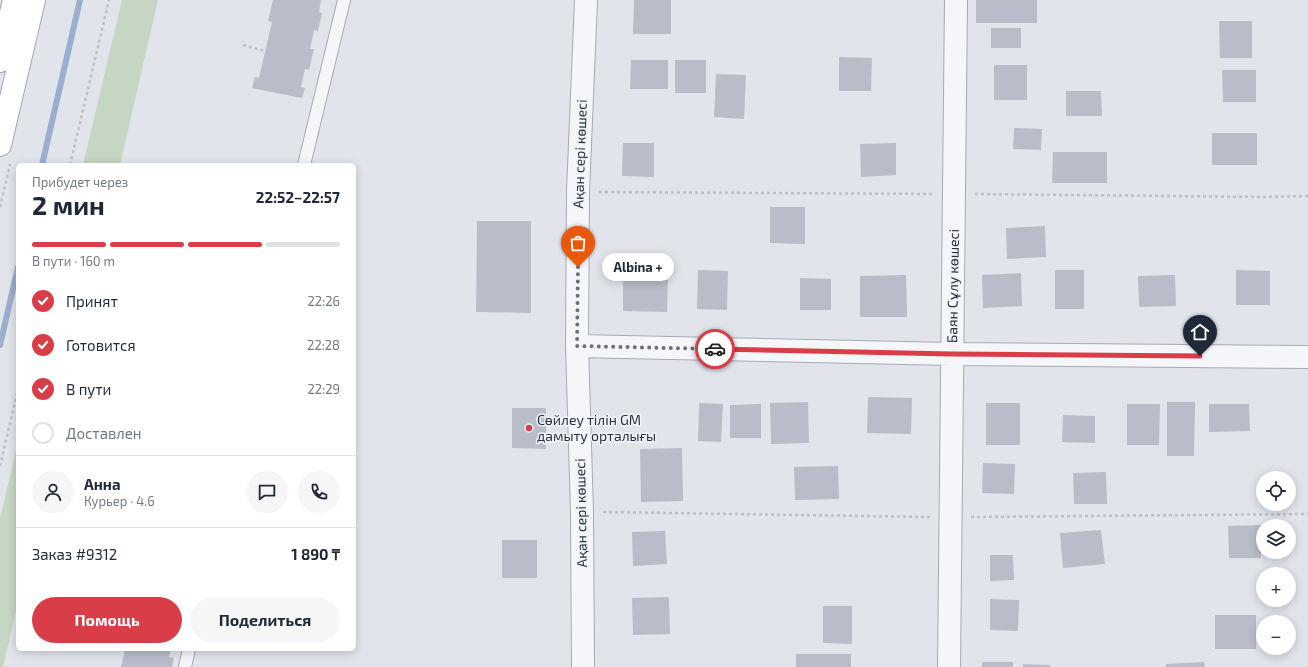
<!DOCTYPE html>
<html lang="ru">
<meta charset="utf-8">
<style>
body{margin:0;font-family:"Exo 2",sans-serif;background:#f6f6f7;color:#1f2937;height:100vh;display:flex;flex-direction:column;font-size:15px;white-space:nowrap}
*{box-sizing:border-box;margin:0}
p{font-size:13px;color:#747a83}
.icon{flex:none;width:22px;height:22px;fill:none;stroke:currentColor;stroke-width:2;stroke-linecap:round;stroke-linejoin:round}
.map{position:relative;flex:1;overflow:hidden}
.drawer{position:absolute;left:16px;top:163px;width:340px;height:488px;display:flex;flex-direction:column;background:#fff;border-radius:6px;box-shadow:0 2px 10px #0003}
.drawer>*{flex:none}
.controls{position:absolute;left:1256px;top:471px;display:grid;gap:8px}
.controls a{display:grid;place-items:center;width:40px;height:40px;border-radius:50%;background:#fff;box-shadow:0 2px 10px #0003;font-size:20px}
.pin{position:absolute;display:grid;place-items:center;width:34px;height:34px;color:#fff;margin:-41px -17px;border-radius:50% 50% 50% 0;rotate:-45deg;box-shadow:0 0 4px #0007}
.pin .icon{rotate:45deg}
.courier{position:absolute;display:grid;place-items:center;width:40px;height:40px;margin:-20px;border:3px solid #d93d48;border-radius:50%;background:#fff;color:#222;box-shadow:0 1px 5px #0007}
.bubble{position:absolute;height:28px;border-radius:14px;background:#fff;box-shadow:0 2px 10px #0003;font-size:13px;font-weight:700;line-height:28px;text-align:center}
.overview em{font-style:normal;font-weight:700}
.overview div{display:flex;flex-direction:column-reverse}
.overview{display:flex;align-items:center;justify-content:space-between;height:68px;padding:0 16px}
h1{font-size:26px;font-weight:700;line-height:30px}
.bar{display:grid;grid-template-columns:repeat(4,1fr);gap:6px 4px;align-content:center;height:48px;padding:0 16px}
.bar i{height:5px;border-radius:3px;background:#e0e1e3}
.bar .current{background:#d93d48}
.bar p{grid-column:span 4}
.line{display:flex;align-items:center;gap:10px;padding:0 16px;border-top:1px solid #e0e1e3}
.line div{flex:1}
.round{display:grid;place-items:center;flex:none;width:42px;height:42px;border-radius:21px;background:#f6f6f7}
ol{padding:0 16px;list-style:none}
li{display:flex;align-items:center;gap:12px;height:44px}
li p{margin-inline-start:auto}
li .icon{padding:4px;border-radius:50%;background:#d93d48;color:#fff;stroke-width:4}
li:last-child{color:#747a83}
li i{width:22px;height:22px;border:2px solid #e0e1e3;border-radius:50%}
.button{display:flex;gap:8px;margin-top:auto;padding:8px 16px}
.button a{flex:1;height:46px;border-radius:24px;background:#d93d48;color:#fff;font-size:16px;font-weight:700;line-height:46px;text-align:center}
.button a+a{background:#f6f6f7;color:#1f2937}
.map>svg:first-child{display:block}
</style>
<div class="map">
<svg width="1308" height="667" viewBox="0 0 1308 667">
<rect width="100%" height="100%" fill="#e1e4eb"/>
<path fill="#c5d6c2" d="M122 0H158L120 165H83Z
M18 442V602L3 667H0V519Z"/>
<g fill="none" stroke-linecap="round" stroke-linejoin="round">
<path stroke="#9aafce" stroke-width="6" d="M42 165 80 0
M0 345 18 267"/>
</g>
<path fill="#b8bdc9" d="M273 0H321L319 12 322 13 318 31 314 30 310 49H314L309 70 305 69 301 87 305 88 302 98 252 88 255 77 259 78 272 22 268 21Z
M634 0H671V34H633Z
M976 0H1037V23H976Z
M1219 21H1252V58H1220Z
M991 28H1021V48H991Z
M839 57 872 58 871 91H839Z
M631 60H668V89H630Z
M675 60H706V93H675Z
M994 65H1027V100H994Z
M1222 70H1256V102H1223Z
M716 74 746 75 744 119 714 117Z
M1066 91H1101L1102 116H1066Z
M1014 128 1042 129 1041 150 1013 149Z
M1212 133H1257V165H1212Z
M623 143H654V177L622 176Z
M896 143V175L861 177 860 144Z
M1053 152H1107V183H1052Z
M770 207H805V244L770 243Z
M477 221H531V313L476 312Z
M1045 226 1046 257 1007 259 1006 228Z
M698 270 728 271 727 310 697 309Z
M1055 270H1084V309H1055Z
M1236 270 1270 271V305H1236Z
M1021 273 1022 306 983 308 982 275Z
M906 275 907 317H860V276Z
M1175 275 1176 306 1139 307 1138 276Z
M800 278 831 279V310H800Z
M623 279 668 280 667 312 623 311Z
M868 397 912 398 911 434 867 433Z
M808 402 809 443 771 444 770 403Z
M1167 402H1195L1194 456H1167Z
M699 403 723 404 721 442 698 441Z
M986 403H1020V445H986Z
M761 404V438H730V405Z
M1127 404H1160L1159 445H1127Z
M1209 404H1249L1250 431 1209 432Z
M512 408H546V449L512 448Z
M1063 415 1095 416V443L1062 442Z
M682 448 683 501 641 502 640 449Z
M983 463 1015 464 1014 494 982 493Z
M838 466 839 499 795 500 794 467Z
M1106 472 1107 504H1074L1073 473Z
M1261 525V558H1229L1228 526Z
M1101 530 1105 564 1063 568 1060 533Z
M665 531 667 564 633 566 632 532Z
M502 540H537V578H502Z
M990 555H1013L1014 580 990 581Z
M669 597 670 634 633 635 632 598Z
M990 599 1019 600 1018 631 990 630Z
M823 606H852V644L823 643Z
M1215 615H1256V649H1215Z
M125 649H171L169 657 174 658 172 667H121Z
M796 654H851V667H796Z
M982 662H1013V667H982Z
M1204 662 1205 667H1166V664Z
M1023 664 1050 665V667H1023Z"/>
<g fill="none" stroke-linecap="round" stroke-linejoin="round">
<defs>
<path id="service" d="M304 165 344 0
M185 667 189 649"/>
<path id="minor" d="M577 346 952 354 1308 357
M583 667 582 512 577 346 578 192 586 0
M949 667 956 0"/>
<path id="primary" d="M0 61 14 0
M0 145 34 0"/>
</defs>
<use href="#service" stroke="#a6aab6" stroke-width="14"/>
<use href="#minor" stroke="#a6aab6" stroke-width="24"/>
<use href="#primary" stroke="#a0a7b8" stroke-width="24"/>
<path stroke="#bcbfc6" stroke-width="2.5" stroke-dasharray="3 3" stroke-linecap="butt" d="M243 45 265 51
M70 165 109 0
M599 192 934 194
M975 194 1263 197 1308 196
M0 207 10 164
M0 466 18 389
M603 512 930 517
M971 517 1308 514"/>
<use href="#service" stroke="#f5f6f9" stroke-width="12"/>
<use href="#minor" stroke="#f5f6f9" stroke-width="22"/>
<use href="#primary" stroke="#fff" stroke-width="22"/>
</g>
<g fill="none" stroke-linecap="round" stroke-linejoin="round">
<path stroke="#696f7e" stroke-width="4" stroke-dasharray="0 7.2" d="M578 267 577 346 715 349"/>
<path stroke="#d93d48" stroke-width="5" d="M715 349 952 354 1200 356"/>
</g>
<circle fill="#d93d48" stroke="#f1f4f8" stroke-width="1.5" cx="529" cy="428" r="4"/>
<g text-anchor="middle" stroke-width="3" stroke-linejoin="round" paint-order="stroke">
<g font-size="14" fill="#283044" stroke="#f1f4f8">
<text transform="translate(580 154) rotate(-88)" y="5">Ақан сері көшесі</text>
<text transform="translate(953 286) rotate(-89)" y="5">Баян Сұлу көшесі</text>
<text transform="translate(581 513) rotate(-91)" y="5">Ақан сері көшесі</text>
</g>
<g font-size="14" fill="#283044" stroke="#f1f4f8" text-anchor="start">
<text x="537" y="425">Сөйлеу тілін GM<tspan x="537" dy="16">дамыту орталығы</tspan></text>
</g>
</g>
</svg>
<div class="controls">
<a><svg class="icon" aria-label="locate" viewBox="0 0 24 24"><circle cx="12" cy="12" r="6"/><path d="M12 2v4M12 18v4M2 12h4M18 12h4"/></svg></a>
<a><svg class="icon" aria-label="layers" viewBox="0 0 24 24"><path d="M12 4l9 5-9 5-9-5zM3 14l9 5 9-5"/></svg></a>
<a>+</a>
<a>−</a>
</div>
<div class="pin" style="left:578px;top:267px;background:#ea580c"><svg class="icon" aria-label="bag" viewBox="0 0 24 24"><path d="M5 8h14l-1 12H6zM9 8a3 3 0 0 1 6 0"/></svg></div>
<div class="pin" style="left:1200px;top:356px;background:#1f2937"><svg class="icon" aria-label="home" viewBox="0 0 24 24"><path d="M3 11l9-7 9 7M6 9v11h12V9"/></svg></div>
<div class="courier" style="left:715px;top:349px"><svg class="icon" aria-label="car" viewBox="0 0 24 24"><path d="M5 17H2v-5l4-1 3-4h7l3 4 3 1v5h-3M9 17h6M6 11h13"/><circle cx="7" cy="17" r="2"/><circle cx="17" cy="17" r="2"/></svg></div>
<div class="bubble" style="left:602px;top:253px;width:72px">Albina +</div>
<section class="drawer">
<div class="overview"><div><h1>2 мин</h1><p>Прибудет через</p></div><em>22:52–22:57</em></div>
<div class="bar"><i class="current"></i><i class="current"></i><i class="current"></i><i></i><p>В пути · 160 m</p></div>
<ol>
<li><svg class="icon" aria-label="check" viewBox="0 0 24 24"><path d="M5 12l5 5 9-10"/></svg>Принят<p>22:26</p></li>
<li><svg class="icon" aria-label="check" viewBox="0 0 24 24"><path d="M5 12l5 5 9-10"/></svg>Готовится<p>22:28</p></li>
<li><svg class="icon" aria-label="check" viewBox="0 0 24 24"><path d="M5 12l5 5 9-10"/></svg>В пути<p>22:29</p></li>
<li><i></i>Доставлен</li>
</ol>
<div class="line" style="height:72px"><a class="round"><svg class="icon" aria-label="person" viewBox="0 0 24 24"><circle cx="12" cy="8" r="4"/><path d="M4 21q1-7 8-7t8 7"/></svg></a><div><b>Анна</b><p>Курьер · 4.6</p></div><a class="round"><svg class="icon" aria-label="chat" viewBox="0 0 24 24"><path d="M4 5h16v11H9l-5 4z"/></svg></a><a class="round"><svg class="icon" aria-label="phone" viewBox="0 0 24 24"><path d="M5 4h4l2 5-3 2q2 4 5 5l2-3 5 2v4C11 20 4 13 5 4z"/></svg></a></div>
<div class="line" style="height:52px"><div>Заказ #9312</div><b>1 890 ₸</b></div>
<div class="button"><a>Помощь</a><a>Поделиться</a></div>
</section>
</div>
